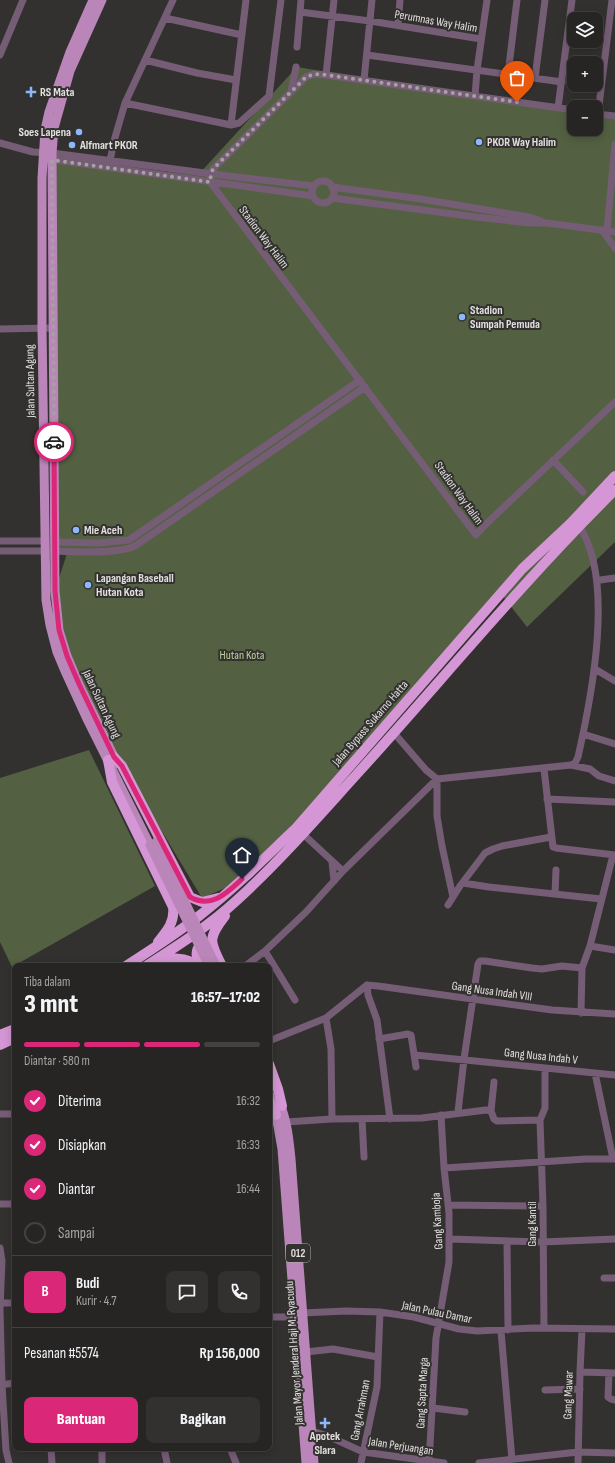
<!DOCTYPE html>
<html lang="id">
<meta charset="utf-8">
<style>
body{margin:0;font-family:"Sofia Sans Condensed",sans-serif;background:#323130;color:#f1f3f6;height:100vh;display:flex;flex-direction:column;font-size:15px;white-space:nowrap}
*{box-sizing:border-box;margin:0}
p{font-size:13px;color:#a4a5a6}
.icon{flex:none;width:22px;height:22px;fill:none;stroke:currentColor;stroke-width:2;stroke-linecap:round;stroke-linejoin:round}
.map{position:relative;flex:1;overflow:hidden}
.details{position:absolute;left:12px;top:963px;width:260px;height:488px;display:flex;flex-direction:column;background:#262523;border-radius:8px;box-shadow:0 2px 10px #0003,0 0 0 1px #424241}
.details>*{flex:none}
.fabs{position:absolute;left:567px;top:12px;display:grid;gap:8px}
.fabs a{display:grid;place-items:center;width:36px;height:36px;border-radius:8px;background:#262523;box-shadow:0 2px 10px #0003,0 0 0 1px #424241;font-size:20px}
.pin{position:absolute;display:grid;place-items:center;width:34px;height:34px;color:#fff;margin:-41px -17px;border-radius:50% 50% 50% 0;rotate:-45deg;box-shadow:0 0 4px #0007}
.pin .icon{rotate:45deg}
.courier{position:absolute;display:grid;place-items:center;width:40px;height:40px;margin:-20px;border:3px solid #db2777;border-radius:50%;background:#fff;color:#222;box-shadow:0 1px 5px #0007}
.summary em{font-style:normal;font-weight:800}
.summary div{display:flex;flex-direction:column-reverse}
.summary{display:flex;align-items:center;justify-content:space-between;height:68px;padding:0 12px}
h1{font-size:26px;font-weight:800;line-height:30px}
.bar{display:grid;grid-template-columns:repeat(4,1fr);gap:6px 4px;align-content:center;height:48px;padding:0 12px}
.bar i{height:5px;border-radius:3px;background:#424241}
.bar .current{background:#db2777}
.bar p{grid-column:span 4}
.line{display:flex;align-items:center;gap:10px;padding:0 12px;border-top:1px solid #424241}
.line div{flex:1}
.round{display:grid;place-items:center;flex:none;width:42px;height:42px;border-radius:8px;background:#323130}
ol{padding:0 12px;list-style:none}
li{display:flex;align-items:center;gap:12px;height:44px}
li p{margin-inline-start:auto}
li .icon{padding:4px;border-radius:50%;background:#db2777;color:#fff;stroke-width:4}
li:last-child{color:#a4a5a6}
li i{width:22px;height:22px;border:2px solid #424241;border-radius:50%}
.cta{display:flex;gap:8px;margin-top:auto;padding:8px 12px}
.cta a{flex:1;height:46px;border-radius:8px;background:#db2777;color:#fff;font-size:16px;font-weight:800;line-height:46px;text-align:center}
.cta a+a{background:#323130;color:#f1f3f6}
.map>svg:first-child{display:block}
</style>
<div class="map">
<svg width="615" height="1463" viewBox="0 0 615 1463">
<rect width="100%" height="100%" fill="#33312f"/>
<path fill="#536042" d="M297 67 453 93 574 109V129H596V112L615 115V542L527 627 502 595 269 856 228 887 202 898 116 755 59 630 55 591 68 550 56 551 52 157 110 166 198 175Z
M89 750 155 886 12 967 0 942V778Z"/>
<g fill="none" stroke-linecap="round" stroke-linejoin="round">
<path stroke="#765d76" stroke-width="7" d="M300 12 370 21 481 39
M165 18 242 35
M398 25 400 0
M297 47 301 0
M0 55 23 0
M367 55 562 82
M145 60 197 73 236 80
M508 74 517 0
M326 75 334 0
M535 78 545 0
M364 80 372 0
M291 92 296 67
M475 96 477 70 487 0
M125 103 231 125 239 123 269 96 281 0
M558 108 572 0
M574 110 326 75 314 74 306 77 213 169 211 174 210 182 476 535 485 525 615 402
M596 114 615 116
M598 114 612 0
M231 125 246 0
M0 143 33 152 52 153 228 176 314 186
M48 159 313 196
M110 161 114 141 125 103 173 0
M312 192a11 11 0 1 1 22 0a11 11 0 1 1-22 0Z
M332 187 421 199 529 217 541 221
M332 198 476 217 529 223H547L615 232
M602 230 615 248
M607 231 615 144
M0 329 52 328
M553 460 583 492
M0 541H45
M55 542 99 543 129 540 360 380
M0 551H45
M54 551C76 552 117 554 135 546L365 387
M600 580 615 578
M595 669 615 681
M394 733 426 770 437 779V816L442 846 453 897
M583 734 615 744
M571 765 590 769 599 776 615 781
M544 769 553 847 556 848 615 855
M547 799 615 802
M303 834 343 871
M332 862 334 881
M463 883 489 887 601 899
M555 894 556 870
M448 905 460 886 485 853 493 849 502 846 551 837
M590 946 615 950
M265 951 295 1000
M245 966 265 951 306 912 343 871 437 779 571 765 575 763 578 757C592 695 615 579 579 526
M367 985 378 986 552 1010 615 1014
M367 985 368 995 377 1020 390 1119
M581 1013 582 968 590 946 613 855
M326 1018 331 1049 332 1119
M379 1039 408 1034 411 1035 416 1067
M269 1041 326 1018 367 985
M415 1055 615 1075
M595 1073 613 1159
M491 1111 494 1082
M458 1112 464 1059 478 964 480 961H485L532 968 542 969 562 966 582 968
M0 1114H15
M362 1119 364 1157
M269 1122H278
M286 1122 332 1119 422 1118 486 1110 491 1111 494 1119 497 1121 540 1120
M444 1168 586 1159H615
M0 1204H15
M448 1205 543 1206
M450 1239 542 1242 615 1239
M507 1241 508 1330
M0 1248 2 1261 0 1309 2 1385 6 1450 9 1463
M604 1278H615
M0 1303H15
M302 1313 346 1311 380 1312 414 1317 459 1329 477 1331 533 1328 615 1329
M269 1317H296
M544 1328 543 1206 540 1120 545 1108V1068
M501 1331 512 1460
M306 1352 333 1349 378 1357
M580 1372 615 1373
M609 1373 608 1397 611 1399 615 1400
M0 1385 15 1383
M545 1390 580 1389
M433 1408 465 1412
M312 1431 328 1436 363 1452 444 1463
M51 1448 52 1463
M102 1448V1463
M164 1448 167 1463
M230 1448 236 1463
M361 1463 377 1387 380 1312
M429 1463 436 1338 449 1262V1213L444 1168 441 1115
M479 1463 578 1452 615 1453
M578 1463 580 1372 582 1329"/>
<path stroke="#ba86b9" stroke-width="9" d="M93 0 70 52 49 112 45 130 42 178V328L46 600 50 625 57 652 65 671 88 721 150 845
M102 0 70 71 54 128 52 153 55 591 59 630 67 656 79 684 117 763
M269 1093 276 1115 282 1149 306 1463
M279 1101C287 1120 289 1139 291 1159L314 1463"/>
<path stroke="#d496d4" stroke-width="10" d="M114 757 122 766 190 897 202 902 218 898
M108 760 112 782 173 907C175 922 167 931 158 942
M157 961C171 958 186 956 197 966
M126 966C151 950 176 934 199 916 234 889 265 858 297 827L522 569 570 524 615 476
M146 966C177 946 209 926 236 901 279 862 318 817 357 774 443 679 524 580 615 490
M201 966C197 959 194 952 200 945L206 943
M222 966C209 941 208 938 225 916
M0 1035 15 1029
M0 1045 15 1038
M269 1064 278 1089 282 1106
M269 1100 276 1115"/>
<path stroke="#ba86b9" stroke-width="9" d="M156 842 216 966
M150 845 209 966"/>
</g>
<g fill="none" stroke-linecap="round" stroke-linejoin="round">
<path stroke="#a5a3a1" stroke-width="4" stroke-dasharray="0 7.2" d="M54 442 52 160 210 182 211 174 213 169 306 77 314 74 326 75 517 102"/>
<path stroke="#db2777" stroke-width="5" d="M54 442 55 591 59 630 67 656 79 684 114 757 122 766 190 897C211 909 227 893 242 879"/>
</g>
<g fill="#8db9fc" stroke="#33312f" stroke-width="1.5">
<path d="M29 86h4v4h4v4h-4v4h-4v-4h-4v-4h4z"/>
<circle cx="79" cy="132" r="4"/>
<circle cx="479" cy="142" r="4"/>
<circle cx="72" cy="145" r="4"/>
<circle cx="462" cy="317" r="4"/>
<circle cx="76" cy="530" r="4"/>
<circle cx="88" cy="585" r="4"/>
<path d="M323 1417h4v4h4v4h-4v4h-4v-4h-4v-4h4z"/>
</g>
<g text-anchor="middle" stroke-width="4" stroke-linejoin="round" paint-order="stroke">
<rect fill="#33312f" stroke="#aeacaa" stroke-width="1" x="286" y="1244" width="24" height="18" rx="3"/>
<g font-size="11" font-weight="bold" fill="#e2e0df">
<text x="298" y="1257">012</text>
</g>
<g font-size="12" fill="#e2e0df" stroke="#33312f">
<text transform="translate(436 21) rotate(10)" y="4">Perumnas Way Halim</text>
<text transform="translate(264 237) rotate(53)" y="4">Stadion Way Halim</text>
<text transform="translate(30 381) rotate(-91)" y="4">Jalan Sultan Agung</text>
<text transform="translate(459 493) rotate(54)" y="4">Stadion Way Halim</text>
<text transform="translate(102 704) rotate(65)" y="4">Jalan Sultan Agung</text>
<text transform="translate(370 723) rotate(-49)" y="4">Jalan Bypass Sukarno Hatta</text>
<text transform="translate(492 991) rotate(8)" y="4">Gang Nusa Indah VIII</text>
<text transform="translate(541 1056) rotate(6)" y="4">Gang Nusa Indah V</text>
<text transform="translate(437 1221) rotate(-93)" y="4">Gang Kamboja</text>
<text transform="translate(532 1224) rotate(-90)" y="4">Gang Kantil</text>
<text transform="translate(437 1312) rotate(12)" y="4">Jalan Pulau Damar</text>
<text transform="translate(294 1353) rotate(-94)" y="4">Jalan Mayor Jenderal Haji M. Ryacudu</text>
<text transform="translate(422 1393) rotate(-87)" y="4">Gang Sapta Marga</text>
<text transform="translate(568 1395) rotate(-88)" y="4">Gang Mawar</text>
<text transform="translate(360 1410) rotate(-79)" y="4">Gang Arrahman</text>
<text transform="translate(401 1446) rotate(9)" y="4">Jalan Perjuangan</text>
</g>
<g font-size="12" font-weight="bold" fill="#e2e0df" stroke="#33312f" text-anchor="start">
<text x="40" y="96">RS Mata</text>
<text x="71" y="136" text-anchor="end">Soes Lapena</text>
<text x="487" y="146">PKOR Way Halim</text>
<text x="80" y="149">Alfmart PKOR</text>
<text x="470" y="314">Stadion<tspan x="470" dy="14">Sumpah Pemuda</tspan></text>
<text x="84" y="534">Mie Aceh</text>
<text x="96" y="582">Lapangan Baseball<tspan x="96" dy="14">Hutan Kota</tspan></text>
<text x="325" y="1440" text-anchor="middle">Apotek<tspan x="325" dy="14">Slara</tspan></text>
</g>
<g font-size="12" fill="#bdd59c" stroke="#33312f">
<text x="242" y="659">Hutan Kota</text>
</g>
</g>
</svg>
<div class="fabs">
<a><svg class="icon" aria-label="layers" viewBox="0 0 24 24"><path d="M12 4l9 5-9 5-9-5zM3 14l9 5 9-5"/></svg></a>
<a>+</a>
<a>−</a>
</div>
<div class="pin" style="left:517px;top:102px;background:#ea580c"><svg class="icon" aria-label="bag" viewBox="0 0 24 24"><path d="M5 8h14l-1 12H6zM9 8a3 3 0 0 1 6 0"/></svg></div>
<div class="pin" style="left:242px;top:879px;background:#1f2937"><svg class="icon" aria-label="home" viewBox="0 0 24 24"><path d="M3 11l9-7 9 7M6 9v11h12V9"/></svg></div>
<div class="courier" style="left:54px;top:442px"><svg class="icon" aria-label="car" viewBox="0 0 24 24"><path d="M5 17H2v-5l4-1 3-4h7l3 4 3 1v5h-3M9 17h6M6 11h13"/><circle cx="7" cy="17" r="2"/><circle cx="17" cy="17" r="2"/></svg></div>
<section class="details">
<div class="summary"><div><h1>3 mnt</h1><p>Tiba dalam</p></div><em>16:57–17:02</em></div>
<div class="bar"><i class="current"></i><i class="current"></i><i class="current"></i><i></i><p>Diantar · 580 m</p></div>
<ol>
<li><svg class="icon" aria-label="check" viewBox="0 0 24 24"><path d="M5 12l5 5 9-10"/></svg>Diterima<p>16:32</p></li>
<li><svg class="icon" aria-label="check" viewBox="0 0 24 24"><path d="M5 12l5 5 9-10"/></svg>Disiapkan<p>16:33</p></li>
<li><svg class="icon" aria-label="check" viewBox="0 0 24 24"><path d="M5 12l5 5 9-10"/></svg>Diantar<p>16:44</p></li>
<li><i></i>Sampai</li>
</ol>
<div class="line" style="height:72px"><b class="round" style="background:#db2777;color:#fff">B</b><div><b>Budi</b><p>Kurir · 4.7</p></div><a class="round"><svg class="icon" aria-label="chat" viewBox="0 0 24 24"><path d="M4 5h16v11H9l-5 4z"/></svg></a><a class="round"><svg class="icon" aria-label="phone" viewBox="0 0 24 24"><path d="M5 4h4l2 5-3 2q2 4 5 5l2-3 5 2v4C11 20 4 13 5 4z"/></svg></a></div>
<div class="line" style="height:52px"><div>Pesanan #5574</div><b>Rp 156,000</b></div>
<div class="cta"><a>Bantuan</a><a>Bagikan</a></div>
</section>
</div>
